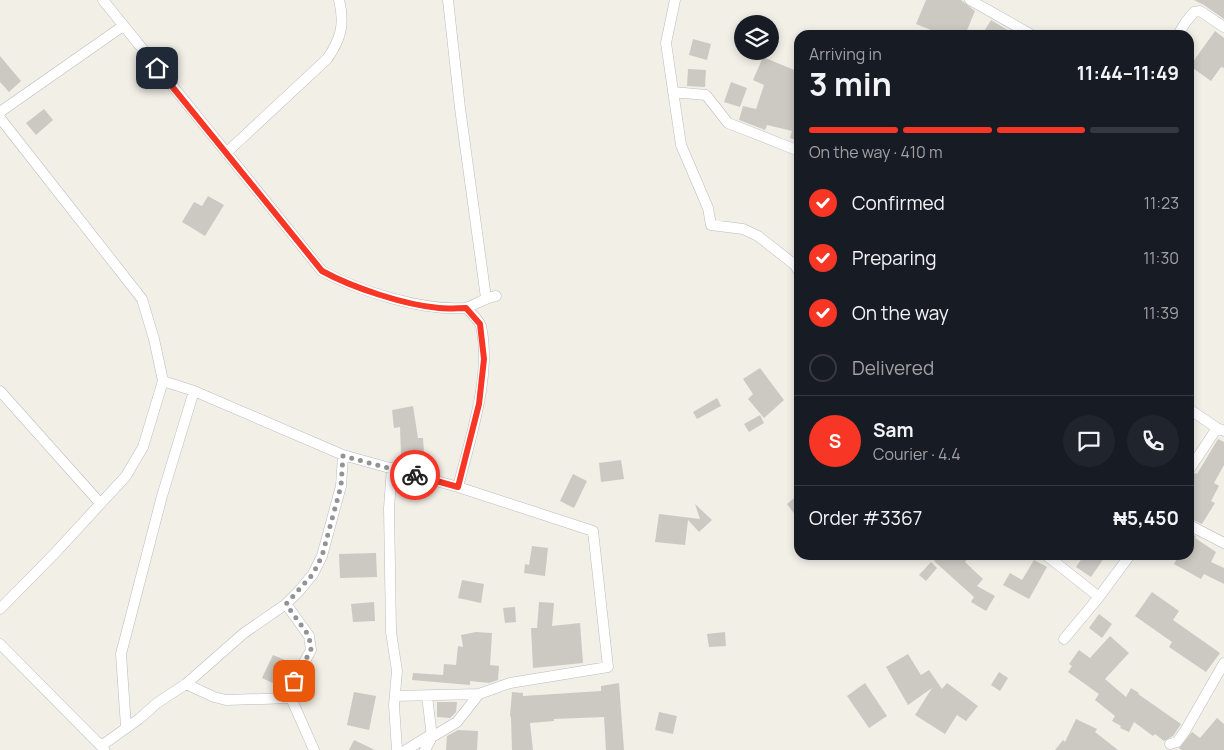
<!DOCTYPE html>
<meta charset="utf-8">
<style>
body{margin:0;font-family:Manrope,sans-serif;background:#20242c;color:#f1f3f6;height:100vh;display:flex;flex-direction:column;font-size:19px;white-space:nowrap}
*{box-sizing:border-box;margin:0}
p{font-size:16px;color:#9ea1a6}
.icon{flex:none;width:28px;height:28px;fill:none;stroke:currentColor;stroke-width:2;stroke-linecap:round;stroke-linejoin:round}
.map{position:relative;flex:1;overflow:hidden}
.drawer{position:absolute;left:794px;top:30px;width:400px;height:530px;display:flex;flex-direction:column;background:#171b24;border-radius:15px;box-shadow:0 2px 8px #0003}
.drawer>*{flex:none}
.tools{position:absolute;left:734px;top:15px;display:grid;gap:10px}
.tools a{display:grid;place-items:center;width:45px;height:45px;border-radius:50%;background:#171b24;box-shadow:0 2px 8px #0003;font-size:25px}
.pin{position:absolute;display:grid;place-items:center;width:42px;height:42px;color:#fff;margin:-21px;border-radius:10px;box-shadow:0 2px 8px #0006}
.courier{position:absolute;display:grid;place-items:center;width:50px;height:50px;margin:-25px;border:4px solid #f73626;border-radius:50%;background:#fff;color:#222;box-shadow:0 1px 6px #0007}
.summary em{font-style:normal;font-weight:700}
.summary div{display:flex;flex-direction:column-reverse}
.summary{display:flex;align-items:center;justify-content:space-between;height:85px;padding:0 15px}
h1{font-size:32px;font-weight:700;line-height:38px}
.bar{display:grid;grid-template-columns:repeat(4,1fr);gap:8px 5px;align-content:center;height:60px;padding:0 15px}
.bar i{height:6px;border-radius:4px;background:#363941}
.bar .on{background:#f73626}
.bar p{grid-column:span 4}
.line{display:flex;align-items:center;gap:12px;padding:0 15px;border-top:1px solid #363941}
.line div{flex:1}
.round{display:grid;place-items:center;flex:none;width:52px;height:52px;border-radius:26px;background:#20242c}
ol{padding:0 15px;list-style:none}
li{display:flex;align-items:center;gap:15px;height:55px}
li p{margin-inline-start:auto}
li .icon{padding:5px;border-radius:50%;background:#f73626;color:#fff;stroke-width:4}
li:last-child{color:#9ea1a6}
li i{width:28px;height:28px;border:2px solid #363941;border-radius:50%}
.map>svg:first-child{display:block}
</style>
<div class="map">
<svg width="1224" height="750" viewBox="0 0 1224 750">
<rect width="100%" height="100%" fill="#f1efe6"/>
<path fill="#ccc9c3" d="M926 0H961L975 11 965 35H935L936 32 916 24Z
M1194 0H1224V19L1204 5Z
M991 20 1016 35H982Z
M1215 31 1224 38V68L1221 67 1211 81 1190 66Z
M693 39 711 44 707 60 689 55Z
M0 56 21 81 9 92 0 82Z
M763 57 799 72V141L790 138 792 131 767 125 765 130 739 120 743 106 756 109 764 85 753 80Z
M688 69 706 70 705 87 687 86Z
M731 82 747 88 740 107 724 102Z
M44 109 53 120 36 135 26 123Z
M208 196 224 205 205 236 182 222 194 202 202 206Z
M760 368 784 400 764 418 748 399 753 394 743 379Z
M717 398 721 406 697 419 693 412Z
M413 406 418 438H423L424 453 401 454 400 427 394 428 392 410Z
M760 415 764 423 749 432 744 424Z
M1218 439 1224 442V465L1214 483 1219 486 1211 501 1215 503 1202 524 1189 518V483L1193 475 1195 473 1197 474Z
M621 460 624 479 601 482 599 463Z
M573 474 587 481 574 508 560 501Z
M799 494V520L787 504Z
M695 504 712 520 699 532 688 520 685 545 655 542 659 514 700 519Z
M1189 533 1196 536 1195 538 1216 552 1211 562 1224 568V584L1204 574 1201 579 1174 564 1179 555H1189Z
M532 546 548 548 545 576 524 573 525 564 529 565Z
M376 553 377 577 340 578 339 554Z
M939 555H970L965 562 983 579 977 586 995 596 986 611 971 602 974 597 934 561Z
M1084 555H1106L1091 577 1076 567Z
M1034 560 1047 567 1029 599 1003 585 1010 573 1022 580Z
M931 562 937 568 926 581 919 575Z
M462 580 484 584 481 603 458 598Z
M1152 592 1179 611 1173 620 1220 653 1206 672 1169 647 1172 642 1135 616Z
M374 602 375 621 353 622 351 604Z
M539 602 554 603 552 626 580 623 583 663 533 668 531 628H537Z
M515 607 516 622 505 623 503 608Z
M1099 614 1112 624 1102 638 1089 628Z
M476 632 492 633 490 665 499 666 498 680 489 683 470 681V685L412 680 413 673 443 675 444 664 456 665 458 646 463 647 461 635Z
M725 632 726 646 709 647 707 634Z
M1110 636 1129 653 1105 679 1126 697 1131 688 1139 693 1138 694 1181 724 1173 736 1164 741 1155 734 1153 736 1134 722 1129 732 1120 728 1121 726 1112 721 1115 716 1095 700 1099 694 1068 672 1072 666 1069 664 1079 650 1090 658Z
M908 654 921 675 929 670 942 689 947 683 978 706 966 721 957 715 945 734 915 715 932 688 908 705 886 667Z
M273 655 292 663 281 687 262 678Z
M999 672 1008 678 1000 691 991 685Z
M619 683 624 750H606L604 717 554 719V721L530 723 533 750H512L511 717 510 716 512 692 523 693V696L601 691V686Z
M865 683 887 716 869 728 847 696Z
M354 692 376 696 369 730 347 725Z
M437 702H457L456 712 450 718 437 717Z
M659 712 677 716 673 734 655 730Z
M1217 718 1224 724V750H1181L1179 748 1192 732 1200 738Z
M1076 719 1097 729 1095 732 1118 750H1055L1063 740 1065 742Z
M458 730 478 731 477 750H446L447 736Z
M354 740 375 750H349Z"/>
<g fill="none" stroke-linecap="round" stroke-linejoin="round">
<defs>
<path id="minor" d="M103 0 322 271C359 291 422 311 464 308 473 307 483 298 496 296
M448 0 460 108 486 298
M675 0 666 43 681 145 708 208 711 225 743 229 758 236 795 265 799 272
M970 0 1032 35
M1178 35 1185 23 1194 12 1200 11 1224 27
M673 92 706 95 728 123 799 151
M0 112 123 26
M0 118 142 299 154 339 163 381 143 447 126 476 56 552 0 609
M226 153 327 59C341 39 345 24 339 0
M163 381 194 391 343 455 458 487 593 531 608 667 510 683 479 694 457 722 432 737 425 750
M0 391 100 503
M1189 409 1217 428 1224 431
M392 468 389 508 391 632 397 671 394 705 397 750
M1189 470 1217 428
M458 487C470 439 492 375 481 326 479 320 471 313 466 308
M1189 525 1224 543
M1046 555 1099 597
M286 604 309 636 311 650 294 681 291 698 314 750
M1064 639 1099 597 1130 555
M0 644 104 749
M186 684 214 697 226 700 291 698
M395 696 479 694
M427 696 432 737
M126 727 121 654 162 496 194 391
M1170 744 1177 742 1185 731 1224 663
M101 746 139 719 157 703 186 684 244 633 286 604 299 591 313 574 322 556 341 486 343 455
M406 750 432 734"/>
</defs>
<use href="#minor" stroke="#b9bcc1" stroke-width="11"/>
<use href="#minor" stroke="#fff" stroke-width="10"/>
</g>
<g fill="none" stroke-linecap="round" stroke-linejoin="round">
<path stroke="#919394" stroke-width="5" stroke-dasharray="0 9" d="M294 681 311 650 309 636 286 604 313 574 322 556 341 486 343 456 415 475"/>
<path stroke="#f73626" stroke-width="6" d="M157 68 322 271C353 288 405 305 439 308 448 309 458 308 466 308L480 324 484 359 479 404 458 487 415 475"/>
</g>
</svg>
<div class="tools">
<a><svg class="icon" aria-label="layers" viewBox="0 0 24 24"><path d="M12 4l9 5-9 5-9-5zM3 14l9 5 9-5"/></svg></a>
</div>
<div class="pin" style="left:294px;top:681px;background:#ea580c"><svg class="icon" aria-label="bag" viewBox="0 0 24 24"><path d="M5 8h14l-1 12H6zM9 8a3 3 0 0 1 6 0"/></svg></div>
<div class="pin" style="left:157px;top:68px;background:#1f2937"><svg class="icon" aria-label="home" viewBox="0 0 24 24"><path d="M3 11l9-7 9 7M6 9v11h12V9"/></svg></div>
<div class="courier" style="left:415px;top:475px"><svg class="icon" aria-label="bike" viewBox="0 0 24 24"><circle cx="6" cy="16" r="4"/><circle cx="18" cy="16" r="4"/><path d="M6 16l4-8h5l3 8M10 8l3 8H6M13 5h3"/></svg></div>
<section class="drawer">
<div class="summary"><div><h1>3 min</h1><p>Arriving in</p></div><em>11:44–11:49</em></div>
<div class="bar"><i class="on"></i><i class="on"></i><i class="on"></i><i></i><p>On the way · 410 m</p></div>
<ol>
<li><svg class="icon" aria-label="check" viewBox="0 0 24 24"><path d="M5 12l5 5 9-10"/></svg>Confirmed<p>11:23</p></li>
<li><svg class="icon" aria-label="check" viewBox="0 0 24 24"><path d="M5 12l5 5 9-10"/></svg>Preparing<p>11:30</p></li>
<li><svg class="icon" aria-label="check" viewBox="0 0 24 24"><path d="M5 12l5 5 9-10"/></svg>On the way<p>11:39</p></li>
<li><i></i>Delivered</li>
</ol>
<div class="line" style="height:90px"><b class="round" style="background:#f73626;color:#fff">S</b><div><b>Sam</b><p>Courier · 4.4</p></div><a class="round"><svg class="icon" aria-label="chat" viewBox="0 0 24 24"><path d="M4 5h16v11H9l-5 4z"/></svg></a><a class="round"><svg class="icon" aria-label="phone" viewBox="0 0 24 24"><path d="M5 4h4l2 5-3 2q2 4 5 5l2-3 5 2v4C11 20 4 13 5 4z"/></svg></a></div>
<div class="line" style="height:65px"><div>Order #3367</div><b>₦5,450</b></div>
</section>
</div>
